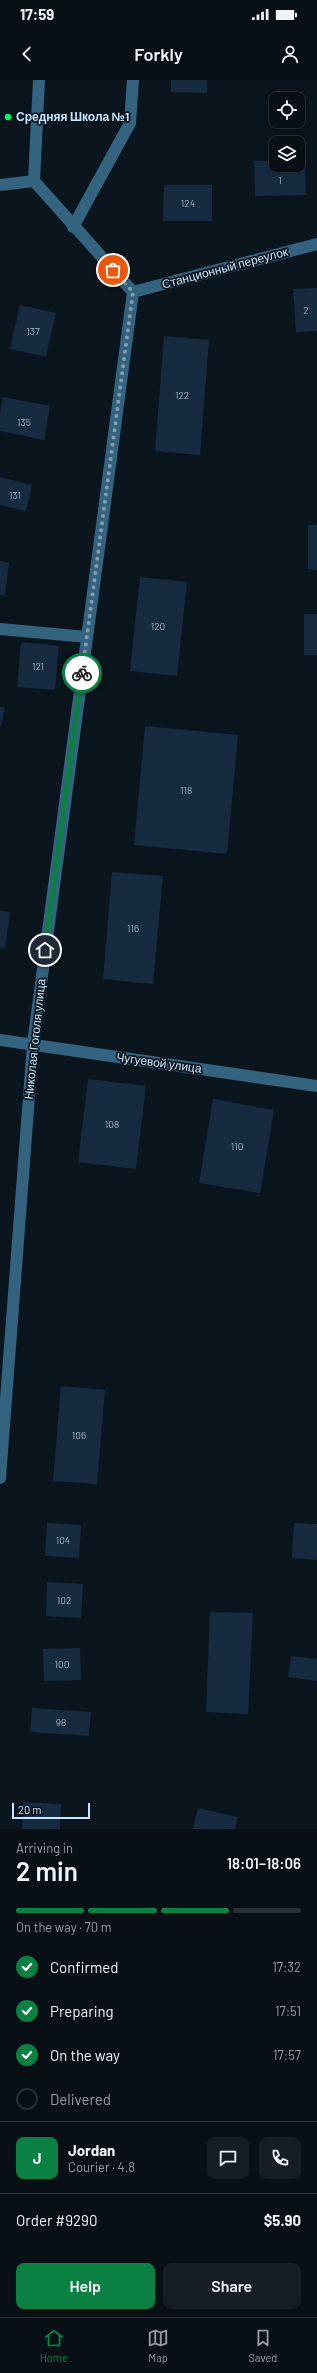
<!DOCTYPE html>
<meta charset="utf-8">
<style>
body{margin:0;font-family:Barlow,sans-serif;background:#161e23;color:#f1f3f6;height:100vh;display:flex;flex-direction:column;font-size:15px;white-space:nowrap}
*{box-sizing:border-box;margin:0}
p{font-size:13px;color:#989da1}
.icon{flex:none;width:22px;height:22px;fill:none;stroke:currentColor;stroke-width:2;stroke-linecap:round;stroke-linejoin:round}
.map{position:relative;height:1749px;overflow:hidden}
.drawer{display:flex;flex-direction:column;background:#081016;flex:1}
.drawer>*{flex:none}
.buttons{position:absolute;left:269px;top:12px;display:grid;gap:8px}
.buttons a{display:grid;place-items:center;width:36px;height:36px;border-radius:8px;background:#081016;box-shadow:0 2px 6px #0003,0 0 0 1px #293035;font-size:20px}
.scale{position:absolute;left:12px;bottom:10px;width:78px;box-sizing:border-box;padding-left:4px;border:2px solid #c8e6ff;border-top:0;font-size:11px;line-height:14px;white-space:nowrap;color:#c8e6ff;-webkit-text-stroke:3px #0b151e;paint-order:stroke}
.pin{position:absolute;display:grid;place-items:center;width:34px;height:34px;color:#fff;margin:-17px;border:2px solid #fff;border-radius:50%;box-shadow:0 1px 4px #0007}
.courier{position:absolute;display:grid;place-items:center;width:40px;height:40px;margin:-20px;border:3px solid #0b8043;border-radius:50%;background:#fff;color:#222;box-shadow:0 1px 5px #0007}
.headline em{font-style:normal;font-weight:600}
.headline div{display:flex;flex-direction:column-reverse}
.headline{display:flex;align-items:center;justify-content:space-between;height:68px;padding:0 16px}
h1{font-size:26px;font-weight:600;line-height:30px}
.bar{display:grid;grid-template-columns:repeat(4,1fr);gap:6px 4px;align-content:center;height:48px;padding:0 16px}
.bar i{height:5px;border-radius:3px;background:#293035}
.bar .selected{background:#0b8043}
.bar p{grid-column:span 4}
.line{display:flex;align-items:center;gap:10px;padding:0 16px;border-top:1px solid #293035}
.line div{flex:1}
.round{display:grid;place-items:center;flex:none;width:42px;height:42px;border-radius:8px;background:#161e23}
ol{padding:0 16px;list-style:none}
li{display:flex;align-items:center;gap:12px;height:44px}
li p{margin-inline-start:auto}
li .icon{padding:4px;border-radius:50%;background:#0b8043;color:#fff;stroke-width:4}
li:last-child{color:#989da1}
li i{width:22px;height:22px;border:2px solid #293035;border-radius:50%}
.action{display:flex;gap:8px;margin-top:auto;padding:8px 16px}
.action a{flex:1;height:46px;border-radius:8px;background:#0b8043;color:#fff;font-size:16px;font-weight:600;line-height:46px;text-align:center}
.action a+a{background:#161e23;color:#f1f3f6}
.status{display:flex;justify-content:space-between;align-items:center;height:28px;padding:0 20px;background:#081016;direction:ltr}
.status svg{height:11px;fill:currentColor}
header{display:flex;justify-content:space-between;align-items:center;height:52px;padding:0 16px;background:#081016;font-size:18px;font-weight:600}
.tabs{display:flex;justify-content:space-around;align-items:center;height:56px;border-top:1px solid #293035;background:#081016;font-size:11px;color:#989da1}
.tabs a{display:grid;justify-items:center;gap:2px}
.tabs .selected{color:#0b8043}
.map>svg:first-child{display:block}
</style>
<div class="status"><b>17:59</b><svg viewBox="0 0 49 12"><path d="M0 12V9h3v3zM5 12V6h3v6zM10 12V3h3v9zM15 12V0h3v12zM26 1h20v11H26zM47 4h2v5h-2z"/></svg></div>
<header><svg class="icon" aria-label="back" viewBox="0 0 24 24"><path d="M15 5l-7 7 7 7"/></svg>Forkly<svg class="icon" aria-label="person" viewBox="0 0 24 24"><circle cx="12" cy="8" r="4"/><path d="M4 21q1-7 8-7t8 7"/></svg></header>
<div class="map">
<svg width="317" height="1749" viewBox="0 0 317 1749">
<rect width="100%" height="100%" fill="#0b151e"/>
<path fill="#162a40" d="M171 0H207V13L171 12Z
M254 81H276V85H298V81H305L306 115 255 116Z
M164 105H212V141H163Z
M317 208V251L296 252 293 209Z
M20 225 56 233 46 277 10 269Z
M164 256 209 260 200 375 155 371Z
M3 317 50 326 44 360 0 351V333Z
M0 397 32 405 26 431 0 425Z
M308 445H317V490L308 489Z
M0 481 9 483 5 516 0 515Z
M140 497 187 502 177 596 130 591Z
M304 534H317V575H304Z
M21 562 59 566 55 610 17 607Z
M0 627 5 628 1 646H0Z
M145 646 238 655 227 774 134 765Z
M112 792 163 796 153 904 103 899Z
M0 831 10 832 5 868 0 867Z
M88 999 146 1006 136 1089 78 1082Z
M213 1019 274 1030 260 1113 199 1103Z
M61 1306 105 1310 97 1404 53 1401Z
M47 1443 81 1445 79 1478 45 1476Z
M294 1443 317 1444V1480L292 1478Z
M47 1502 83 1504 81 1538 46 1536Z
M210 1532 253 1533 248 1634 206 1632Z
M80 1568 81 1600 44 1601 43 1569Z
M291 1576 317 1579V1601L288 1597Z
M32 1628 91 1632 89 1656 30 1652Z
M23 1722 61 1724 60 1749H22Z
M198 1728 238 1737 235 1749H193Z"/>
<g fill="none" stroke-linecap="round" stroke-linejoin="round">
<path stroke="#34637f" stroke-width="12" d="M39 0 34 101 133 212
M0 105 34 101
M73 147 130 43 133 0
M133 212 317 164
M0 549 87 557
M0 960 317 1006
M0 1398 33 964 133 212"/>
</g>
<g fill="none" stroke-linecap="round" stroke-linejoin="round">
<path stroke="#869db0" stroke-width="4" stroke-dasharray="0 7.2" d="M82 593 133 212 113 190"/>
<path stroke="#0b8043" stroke-width="5" d="M45 870 82 593"/>
</g>
<circle fill="#00f36a" stroke="#0b151e" stroke-width="1.5" cx="8" cy="37" r="4"/>
<g text-anchor="middle" stroke-width="3.5" stroke-linejoin="round" paint-order="stroke">
<g font-size="10" fill="#9cb7cf">
<text x="280" y="104">1</text>
<text x="188" y="127">124</text>
<text x="306" y="234">2</text>
<text x="33" y="255">137</text>
<text x="182" y="319">122</text>
<text x="24" y="346">135</text>
<text x="15" y="419">131</text>
<text x="158" y="550">120</text>
<text x="38" y="590">121</text>
<text x="186" y="714">118</text>
<text x="133" y="852">116</text>
<text x="112" y="1048">108</text>
<text x="237" y="1070">110</text>
<text x="79" y="1359">106</text>
<text x="63" y="1464">104</text>
<text x="64" y="1524">102</text>
<text x="62" y="1588">100</text>
<text x="61" y="1646">98</text>
</g>
<g font-size="12" font-weight="bold" fill="#c8e6ff" stroke="#0b151e" text-anchor="start">
<text x="16" y="41">Средняя Школа №1</text>
</g>
<g font-size="12" fill="#c8e6ff" stroke="#0b151e">
<text transform="translate(225 188) rotate(-15)" y="4">Станционный переулок</text>
<text transform="translate(35 959) rotate(-84)" y="4">Николая Гоголя улица</text>
<text transform="translate(159 983) rotate(8)" y="4">Чугуевой улица</text>
</g>
</g>
</svg>
<div class="buttons">
<a><svg class="icon" aria-label="locate" viewBox="0 0 24 24"><circle cx="12" cy="12" r="6"/><path d="M12 2v4M12 18v4M2 12h4M18 12h4"/></svg></a>
<a><svg class="icon" aria-label="layers" viewBox="0 0 24 24"><path d="M12 4l9 5-9 5-9-5zM3 14l9 5 9-5"/></svg></a>
</div>
<div class="scale">20 m</div>
<div class="pin" style="left:113px;top:190px;background:#ea580c"><svg class="icon" aria-label="bag" viewBox="0 0 24 24"><path d="M5 8h14l-1 12H6zM9 8a3 3 0 0 1 6 0"/></svg></div>
<div class="pin" style="left:45px;top:870px;background:#1f2937"><svg class="icon" aria-label="home" viewBox="0 0 24 24"><path d="M3 11l9-7 9 7M6 9v11h12V9"/></svg></div>
<div class="courier" style="left:82px;top:593px"><svg class="icon" aria-label="bike" viewBox="0 0 24 24"><circle cx="6" cy="16" r="4"/><circle cx="18" cy="16" r="4"/><path d="M6 16l4-8h5l3 8M10 8l3 8H6M13 5h3"/></svg></div>
</div>
<section class="drawer">
<div class="headline"><div><h1>2 min</h1><p>Arriving in</p></div><em>18:01–18:06</em></div>
<div class="bar"><i class="selected"></i><i class="selected"></i><i class="selected"></i><i></i><p>On the way · 70 m</p></div>
<ol>
<li><svg class="icon" aria-label="check" viewBox="0 0 24 24"><path d="M5 12l5 5 9-10"/></svg>Confirmed<p>17:32</p></li>
<li><svg class="icon" aria-label="check" viewBox="0 0 24 24"><path d="M5 12l5 5 9-10"/></svg>Preparing<p>17:51</p></li>
<li><svg class="icon" aria-label="check" viewBox="0 0 24 24"><path d="M5 12l5 5 9-10"/></svg>On the way<p>17:57</p></li>
<li><i></i>Delivered</li>
</ol>
<div class="line" style="height:72px"><b class="round" style="background:#0b8043;color:#fff">J</b><div><b>Jordan</b><p>Courier · 4.8</p></div><a class="round"><svg class="icon" aria-label="chat" viewBox="0 0 24 24"><path d="M4 5h16v11H9l-5 4z"/></svg></a><a class="round"><svg class="icon" aria-label="phone" viewBox="0 0 24 24"><path d="M5 4h4l2 5-3 2q2 4 5 5l2-3 5 2v4C11 20 4 13 5 4z"/></svg></a></div>
<div class="line" style="height:52px"><div>Order #9290</div><b>$5.90</b></div>
<div class="action"><a>Help</a><a>Share</a></div>
</section>
<nav class="tabs">
<a class="selected"><svg class="icon" aria-label="home" viewBox="0 0 24 24"><path d="M3 11l9-7 9 7M6 9v11h12V9"/></svg>Home</a>
<a><svg class="icon" aria-label="map" viewBox="0 0 24 24"><path d="M3 6l6-2 6 2 6-2v14l-6 2-6-2-6 2zM9 4v14M15 6v14"/></svg>Map</a>
<a><svg class="icon" aria-label="saved" viewBox="0 0 24 24"><path d="M7 4h10v16l-5-4-5 4z"/></svg>Saved</a>
</nav>
